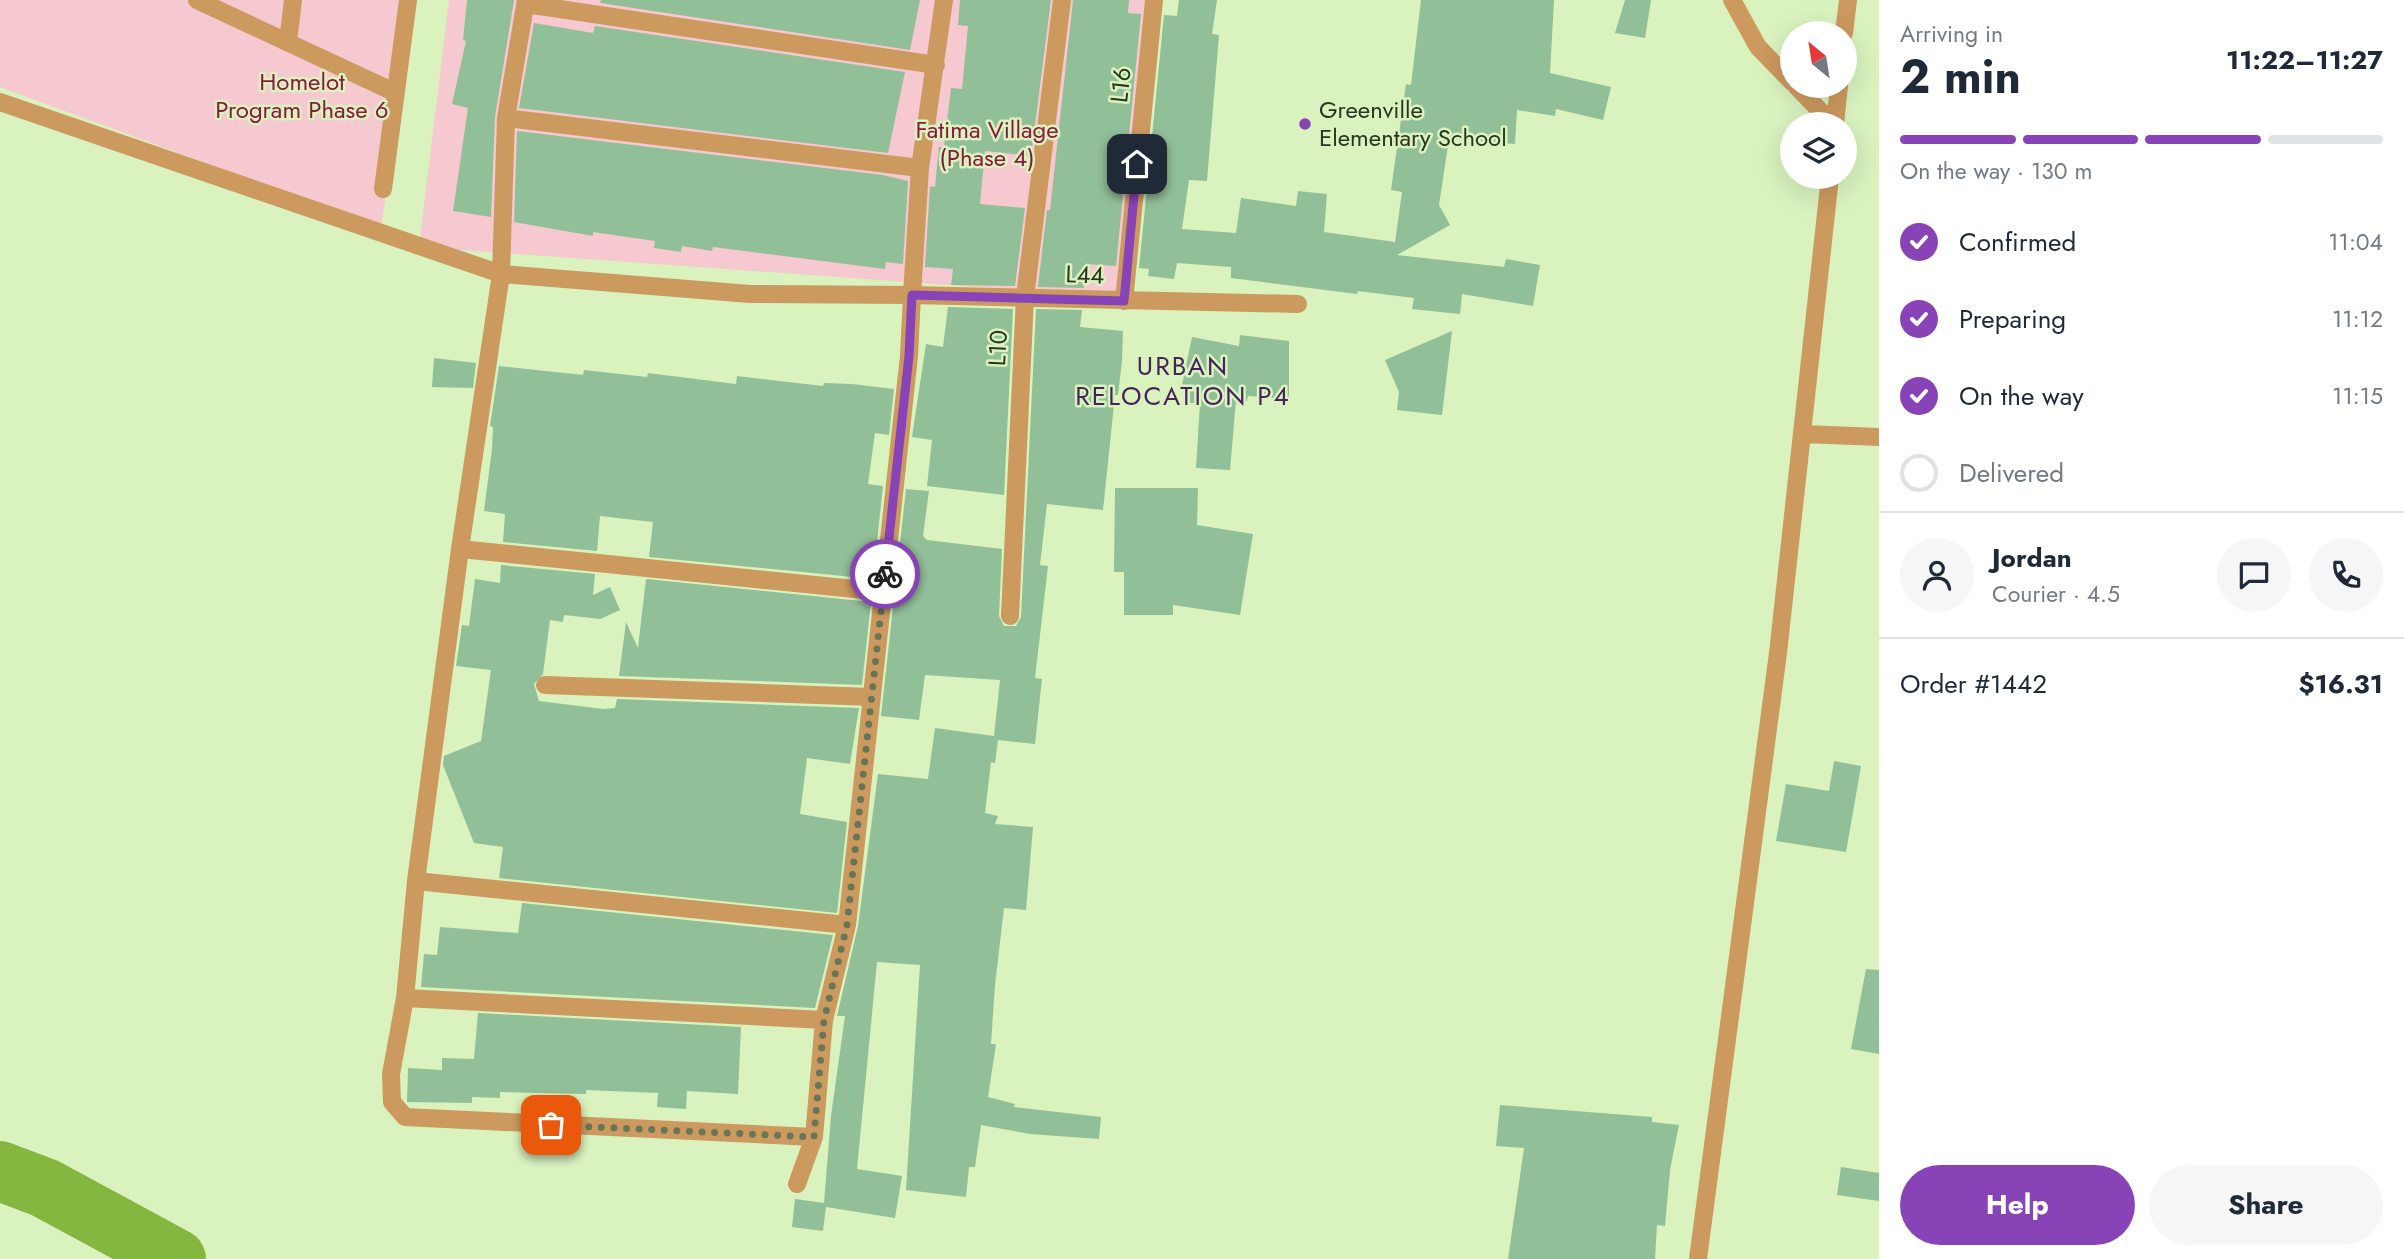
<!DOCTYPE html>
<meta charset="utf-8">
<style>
body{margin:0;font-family:Jost,sans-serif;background:#f6f6f7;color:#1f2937;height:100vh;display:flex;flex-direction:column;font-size:26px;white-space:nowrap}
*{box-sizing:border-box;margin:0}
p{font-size:23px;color:#747a83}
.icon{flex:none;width:38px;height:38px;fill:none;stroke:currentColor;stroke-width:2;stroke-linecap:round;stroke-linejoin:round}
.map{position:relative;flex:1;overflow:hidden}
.drawer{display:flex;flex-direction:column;background:#fff;width:525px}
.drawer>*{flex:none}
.needle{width:46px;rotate:330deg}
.buttons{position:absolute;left:1780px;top:21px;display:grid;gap:14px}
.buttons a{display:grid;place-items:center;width:77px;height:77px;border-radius:50%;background:#fff;box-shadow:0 7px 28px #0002;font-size:35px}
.pin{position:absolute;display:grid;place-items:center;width:60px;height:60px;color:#fff;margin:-30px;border-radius:14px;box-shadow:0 4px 10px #0006}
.courier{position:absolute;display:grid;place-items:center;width:70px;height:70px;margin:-35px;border:5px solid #8843b7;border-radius:50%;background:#fff;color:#222;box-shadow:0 2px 9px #0007}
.summary em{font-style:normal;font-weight:700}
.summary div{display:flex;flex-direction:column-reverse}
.summary{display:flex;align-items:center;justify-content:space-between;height:119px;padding:0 21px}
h1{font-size:46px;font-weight:700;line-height:52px}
.bar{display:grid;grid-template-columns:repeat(4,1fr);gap:10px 7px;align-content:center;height:84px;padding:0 21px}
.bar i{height:9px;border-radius:5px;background:#e0e1e3}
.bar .active{background:#8843b7}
.bar p{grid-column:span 4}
.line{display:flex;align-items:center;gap:18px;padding:0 21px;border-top:2px solid #e0e1e3}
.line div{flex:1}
.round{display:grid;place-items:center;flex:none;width:74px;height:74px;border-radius:37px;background:#f6f6f7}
ol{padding:0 21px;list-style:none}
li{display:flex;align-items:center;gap:21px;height:77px}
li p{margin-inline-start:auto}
li .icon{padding:7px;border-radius:50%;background:#8843b7;color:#fff;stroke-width:4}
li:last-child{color:#747a83}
li i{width:38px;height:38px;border:4px solid #e0e1e3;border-radius:50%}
.cta{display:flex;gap:14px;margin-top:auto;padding:14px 21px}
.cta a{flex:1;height:80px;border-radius:42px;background:#8843b7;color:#fff;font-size:28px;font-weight:700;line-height:80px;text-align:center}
.cta a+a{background:#f6f6f7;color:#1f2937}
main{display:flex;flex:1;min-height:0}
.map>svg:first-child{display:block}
</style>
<main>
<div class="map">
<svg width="1879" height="1259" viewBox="0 0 1879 1259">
<rect width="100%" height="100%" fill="#d9f2be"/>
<path fill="#f5c9cf" d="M0 0H414L381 228 0 87Z
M449 0H1145L1117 297 419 247Z"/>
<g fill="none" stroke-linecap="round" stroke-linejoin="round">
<path stroke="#85b640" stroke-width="60" d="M0 1171 45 1188 176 1259"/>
</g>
<path fill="#91bf98" d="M467 0H514L495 117 491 217 453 211 468 108 452 104 466 41 463 40Z
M601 0H920L910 50 600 3Z
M960 0H1051L1031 156 985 151 980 204 1025 208 1015 286 951 285 953 269 925 267 930 186 935 187 939 147H944L951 88 962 89 968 26 958 25Z
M1073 0H1129L1128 13 1141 14 1116 266 1086 264 1084 288 1038 287 1047 210H1050Z
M1179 0H1217L1212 34 1219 35 1207 181 1189 180 1182 229 1236 233 1241 198 1296 206 1298 191 1327 194 1324 232 1395 242 1402 192 1391 190 1406 84 1411 85 1421 0H1554L1550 73 1611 87 1603 120 1556 109 1555 116 1517 110 1515 144 1449 139 1439 205 1450 225 1397 255 1504 267 1506 259 1540 265 1533 306 1462 294 1460 314 1412 309 1414 298 1358 291 1357 294 1231 278V267L1177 263 1174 279 1148 276 1149 269 1139 268 1164 15 1177 16Z
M1625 0H1651L1645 38 1615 33Z
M534 23 593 33 595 26 905 72 888 153 519 108Z
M517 131 883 175 908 181 903 264 886 262 885 269 713 247 712 251 682 246 681 252 654 248 655 241 593 232V236L514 222Z
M948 307 1013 309 1004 495 927 486 932 440 912 437 926 344 943 347Z
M1036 309 1082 310 1080 327 1123 331 1122 361 1118 395H1115L1103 510 1047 504 1040 565 1048 566 1035 678 1042 679 1035 744 998 740 995 763 991 762 985 813 998 816 995 824 1033 827 1026 910 1004 908 995 985 991 1044H996L988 1097 1015 1104 1014 1107 1101 1117 1099 1139 1030 1134 981 1125 975 1167H969L966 1197 906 1190 920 965 877 962 857 1169 902 1176 895 1218 826 1207 823 1231 792 1227 795 1199 824 1203 831 1116 845 1016H837L858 926 878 774 928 779 935 728 994 736 1000 680 925 675 919 720 881 716 906 489 929 491 923 536 927 540 1002 549 999 616 1004 626H1016L1021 617Z
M1452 331 1442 415 1397 410 1399 392 1385 360Z
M1240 335 1289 341V399L1248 396 1247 401 1236 400 1230 470 1196 468 1200 403H1190V389L1181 390 1192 337 1239 346Z
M434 358 476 363 473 388 432 387Z
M499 366 583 375 584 370 647 377 648 373 736 384 737 376 823 386 824 383 852 384 894 389 889 435 875 433 868 484 883 486 873 579 649 557 653 522 600 516 597 551 503 542 505 514 484 511 492 449 493 427 490 426Z
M1115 488H1198L1197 525 1253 534 1240 615 1173 605V615H1124V572H1114Z
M501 565 595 574 593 595 610 587 620 610 600 619 564 615 563 622 550 620 543 674 534 684 539 701 603 709 615 708 617 699 859 708 850 764 807 758 800 814 847 822 837 913 499 878 503 847 474 843 443 765 444 756 481 741 491 670 456 666 462 625 469 626 475 579 500 583Z
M646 579 871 602 862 685 619 676 626 622 638 648Z
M1834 761 1861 766 1846 852 1776 841 1786 784 1829 791Z
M522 903 833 935 815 1008 421 987 424 954 437 955 440 927 518 933Z
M1866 969 1879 970V1054L1851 1049Z
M478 1013 741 1027 738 1094 687 1091 686 1109 657 1107 658 1093 586 1090V1094L500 1092V1098L472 1097V1103L407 1102 408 1068 442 1070V1058L474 1059Z
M1500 1105 1652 1117V1122L1679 1125 1670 1170 1665 1226 1657 1225 1655 1259H1508L1524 1148 1496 1146Z
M1841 1167 1879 1173V1201L1837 1195Z"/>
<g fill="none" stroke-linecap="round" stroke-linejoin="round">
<path stroke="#cc995f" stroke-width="18" d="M197 0 394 92
M526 0 506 118 501 274 460 549 416 881 405 998 391 1074 392 1102 405 1117 814 1137
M944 0 920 168 912 295 1298 304
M1732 0 1758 47 1792 82
M526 4 936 65
M1844 33 1848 0
M288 42 293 0
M1796 86 1833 124
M0 102 501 274 750 294 912 295 909 356 847 925 824 1020 814 1137 797 1184
M506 118 920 168
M1835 124 1839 86
M383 189 408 0
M1124 301 1154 0
M1804 434 1879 437
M460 549 884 592
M1010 616 1025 297 1062 0
M545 685 872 697
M416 881 847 925
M405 998 824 1020
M1698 1259 1778 653 1830 177"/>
</g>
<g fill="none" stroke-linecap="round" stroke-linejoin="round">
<path stroke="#677657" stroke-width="7" stroke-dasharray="0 12.6" d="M551 1125 814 1137 824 1020 847 925 885 574"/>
<path stroke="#8843b7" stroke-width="9" d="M885 574 909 356 912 295 1124 301 1137 164"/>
</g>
<circle fill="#8843b7" stroke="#d9f2be" stroke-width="2.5" cx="1305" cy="124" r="7"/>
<g text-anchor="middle" stroke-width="5" stroke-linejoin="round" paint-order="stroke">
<g font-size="24" fill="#8b193d" stroke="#d9f2be">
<text x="302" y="90">Homelot<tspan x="302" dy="28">Program Phase 6</tspan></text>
<text x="987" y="138">Fatima Village<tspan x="987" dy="28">(Phase 4)</tspan></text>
</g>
<g font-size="24" fill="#2a3420" stroke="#d9f2be">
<text transform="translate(1121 85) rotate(-84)" y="8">L16</text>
<text transform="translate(1085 275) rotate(2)" y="8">L44</text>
<text transform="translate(998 348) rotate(-87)" y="8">L10</text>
</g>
<g font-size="24" fill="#2a3420" stroke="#d9f2be" text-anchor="start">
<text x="1319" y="118">Greenville<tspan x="1319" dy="28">Elementary School</tspan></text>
</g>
<g font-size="26" letter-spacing="2" fill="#45245c" stroke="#d9f2be">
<text x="1183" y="375">URBAN<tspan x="1183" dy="30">RELOCATION P4</tspan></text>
</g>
</g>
</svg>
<div class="buttons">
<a><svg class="needle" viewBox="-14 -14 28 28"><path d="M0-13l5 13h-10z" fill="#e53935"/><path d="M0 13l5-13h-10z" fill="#747a83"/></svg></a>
<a><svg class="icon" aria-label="layers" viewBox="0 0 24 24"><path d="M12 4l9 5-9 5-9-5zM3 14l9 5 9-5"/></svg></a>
</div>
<div class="pin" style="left:551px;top:1125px;background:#ea580c"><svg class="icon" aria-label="bag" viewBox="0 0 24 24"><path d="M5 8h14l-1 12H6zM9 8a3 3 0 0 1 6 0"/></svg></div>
<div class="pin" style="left:1137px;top:164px;background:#1f2937"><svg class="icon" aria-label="home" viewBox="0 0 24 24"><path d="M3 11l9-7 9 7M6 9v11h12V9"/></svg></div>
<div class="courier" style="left:885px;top:574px"><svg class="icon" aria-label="bike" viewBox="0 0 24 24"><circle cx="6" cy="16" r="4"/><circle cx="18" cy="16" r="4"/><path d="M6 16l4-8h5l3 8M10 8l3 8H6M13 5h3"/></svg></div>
</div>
<section class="drawer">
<div class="summary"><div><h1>2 min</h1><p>Arriving in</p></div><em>11:22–11:27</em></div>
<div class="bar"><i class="active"></i><i class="active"></i><i class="active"></i><i></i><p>On the way · 130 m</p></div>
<ol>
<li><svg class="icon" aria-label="check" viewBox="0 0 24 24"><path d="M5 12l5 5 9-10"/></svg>Confirmed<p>11:04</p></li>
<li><svg class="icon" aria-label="check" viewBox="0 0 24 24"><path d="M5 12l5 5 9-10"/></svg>Preparing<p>11:12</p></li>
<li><svg class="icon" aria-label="check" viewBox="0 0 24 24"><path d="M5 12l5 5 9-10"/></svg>On the way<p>11:15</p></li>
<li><i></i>Delivered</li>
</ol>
<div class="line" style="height:126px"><a class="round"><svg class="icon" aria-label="person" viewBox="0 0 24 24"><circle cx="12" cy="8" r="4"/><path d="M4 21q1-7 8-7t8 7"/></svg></a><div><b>Jordan</b><p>Courier · 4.5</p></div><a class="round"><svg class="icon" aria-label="chat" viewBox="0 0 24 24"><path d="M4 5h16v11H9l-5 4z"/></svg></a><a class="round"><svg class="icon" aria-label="phone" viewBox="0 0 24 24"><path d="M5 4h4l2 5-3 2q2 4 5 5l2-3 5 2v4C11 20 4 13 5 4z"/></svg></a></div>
<div class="line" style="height:91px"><div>Order #1442</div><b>$16.31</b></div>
<div class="cta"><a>Help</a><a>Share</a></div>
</section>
</main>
